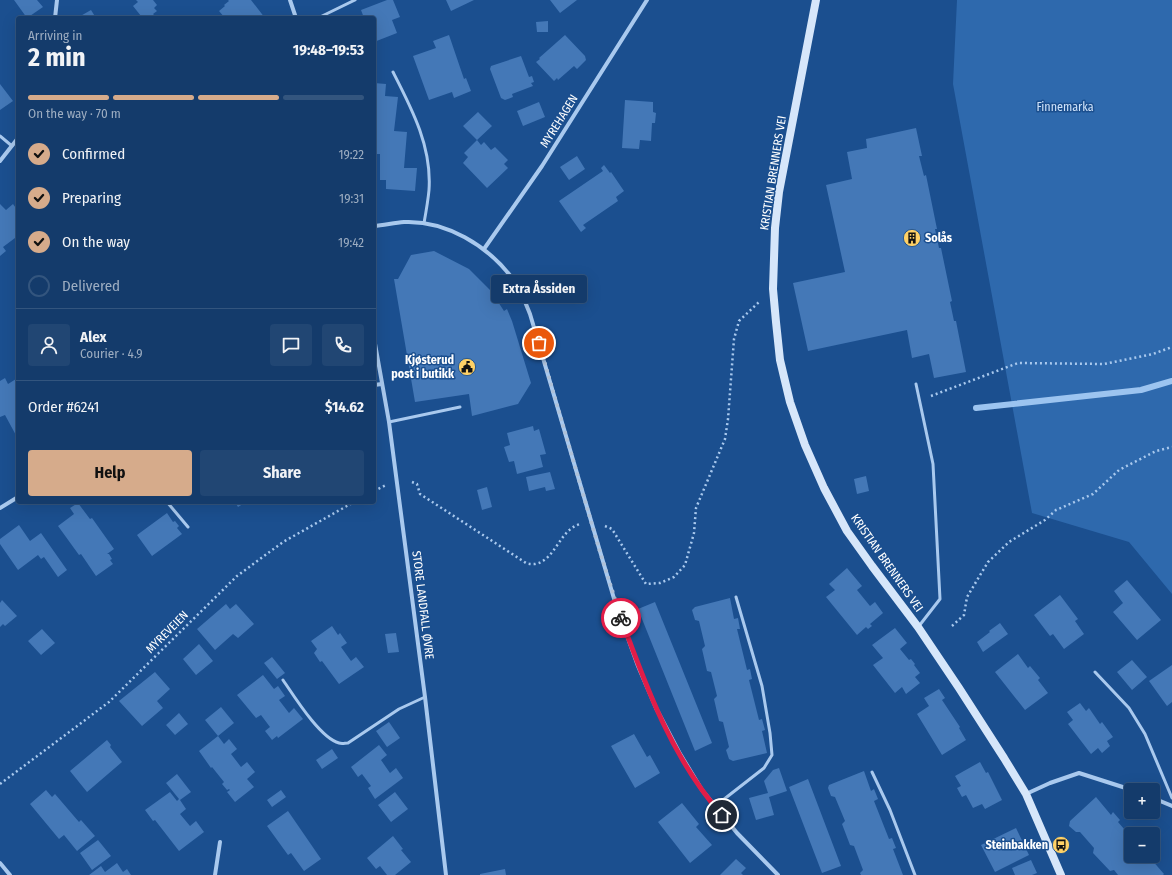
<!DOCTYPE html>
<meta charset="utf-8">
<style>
body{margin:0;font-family:"Fira Sans Condensed",sans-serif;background:#214673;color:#f1f3f6;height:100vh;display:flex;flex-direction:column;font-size:15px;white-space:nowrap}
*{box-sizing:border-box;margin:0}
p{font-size:13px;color:#9dadc1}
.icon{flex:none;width:22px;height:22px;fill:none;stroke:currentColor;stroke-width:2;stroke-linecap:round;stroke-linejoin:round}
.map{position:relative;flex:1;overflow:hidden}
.details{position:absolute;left:16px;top:16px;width:360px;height:488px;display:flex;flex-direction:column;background:#143b6b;border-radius:4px;box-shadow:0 4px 16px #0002,0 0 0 1px #33557e}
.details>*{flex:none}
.buttons{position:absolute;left:1124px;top:783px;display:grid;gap:8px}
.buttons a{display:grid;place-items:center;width:36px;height:36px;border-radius:4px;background:#143b6b;box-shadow:0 4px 16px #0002,0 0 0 1px #33557e;font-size:20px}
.pin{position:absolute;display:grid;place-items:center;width:34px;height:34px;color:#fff;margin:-17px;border:2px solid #fff;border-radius:50%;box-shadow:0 1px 4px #0007}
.courier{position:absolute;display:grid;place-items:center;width:40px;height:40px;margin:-20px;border:3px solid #e11d48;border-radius:50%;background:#fff;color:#222;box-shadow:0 1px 5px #0007}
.bubble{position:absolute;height:28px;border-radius:4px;background:#143b6b;box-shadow:0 4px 16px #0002,0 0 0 1px #33557e;font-size:13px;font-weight:700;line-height:28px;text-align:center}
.head em{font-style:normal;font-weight:700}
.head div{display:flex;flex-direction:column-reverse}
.head{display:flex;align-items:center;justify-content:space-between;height:68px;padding:0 12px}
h1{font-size:26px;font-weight:700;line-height:30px}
.bar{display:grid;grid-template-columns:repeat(4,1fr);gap:6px 4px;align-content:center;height:48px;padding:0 12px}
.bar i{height:5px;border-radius:3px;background:#33557e}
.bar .on{background:#d6ab8b}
.bar p{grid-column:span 4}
.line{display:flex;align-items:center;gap:10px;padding:0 12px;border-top:1px solid #33557e}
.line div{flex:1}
.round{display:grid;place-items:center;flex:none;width:42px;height:42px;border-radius:4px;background:#214673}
ol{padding:0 12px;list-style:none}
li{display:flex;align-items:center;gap:12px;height:44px}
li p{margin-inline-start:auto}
li .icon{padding:4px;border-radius:50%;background:#d6ab8b;color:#111;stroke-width:4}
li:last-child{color:#9dadc1}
li i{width:22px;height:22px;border:2px solid #33557e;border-radius:50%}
.cta{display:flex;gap:8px;margin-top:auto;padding:8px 12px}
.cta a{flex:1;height:46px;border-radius:4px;background:#d6ab8b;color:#111;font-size:16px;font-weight:700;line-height:46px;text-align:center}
.cta a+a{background:#214673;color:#f1f3f6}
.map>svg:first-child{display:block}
</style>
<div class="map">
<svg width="1172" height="875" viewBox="0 0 1172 875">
<rect width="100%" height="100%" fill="#1b4f8f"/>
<path fill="#2e69ad" d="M957 0H1172V594L1129 542 1032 513 953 84Z"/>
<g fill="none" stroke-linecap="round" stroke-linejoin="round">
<path stroke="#9cc4f0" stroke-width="6" d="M976 408 1141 390 1172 381"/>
</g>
<path fill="#4478b7" d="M14 0H37L43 7 27 18Z
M136 0H153L157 5 154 8 157 11 153 14 157 18H139L141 16 133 6 138 2Z
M228 0H251L265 18H225L219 11 225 6 224 5 229 1Z
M387 0H393L400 17 392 20 397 33 374 42V18H364L361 10Z
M446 0H474L451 11Z
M550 0H577L560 13Z
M91 10 96 18H77Z
M548 21V32H537L536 22Z
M449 35 464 79 466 78 471 91 454 98 452 92 429 100 413 56 436 48 433 41Z
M565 35 585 56 586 60 577 69 574 66 558 80 557 78 554 81 536 62 540 59 539 58Z
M521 56 529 77 532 76 534 82 531 83 533 86 512 94 513 97 505 100 501 98 490 69 491 66Z
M374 83 386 84 385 96 398 97 394 131 407 132 404 168H417L415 191 386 189V180H380V154H376L377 144H374Z
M0 84 13 101 0 110Z
M625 100 653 102V112L656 113 655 123H652L651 141 640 140 639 149 622 148Z
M539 102 545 117 523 126 517 111Z
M478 112 492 126 477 140 463 126Z
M916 128 922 156H919L924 176 926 175 937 229H935L939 248H941L952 301 950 302 954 321H956L966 372 934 378 929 354 912 358 907 330 808 351 793 283 845 272 826 185 852 179 847 152 867 148 866 139Z
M477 140 481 145 484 142 491 150 495 147 508 160 504 164 508 168 487 188 463 163 468 157 464 153Z
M577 156 585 169 569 180 560 167Z
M604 165 610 173 611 172 624 191 616 197 618 201 583 225 586 228 581 232 559 201 603 171 601 168Z
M0 204 6 210 13 204 18 211V222L16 223 18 225V242L15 238 3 247 6 251 0 256Z
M434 251 469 269 491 291 504 311 507 309 512 321 531 383 518 404 472 416 469 394 415 402 394 279H398L411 255Z
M5 378 8 384 16 379 18 383V439L5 415 0 417V381Z
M533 426 534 431 539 429 546 454 540 455 543 467 517 474 514 461 509 462 504 447 510 445 507 433Z
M550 472 555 489 546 491 545 487 529 491 526 477Z
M866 476 869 491 857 494 854 479Z
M487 487 492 507 482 510 477 490Z
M235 502H246L238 507Z
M78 503 90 519 92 518 114 549 107 554H109L112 559 110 560 113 564 96 576 81 554 79 555 58 526 74 514 70 508Z
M167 513 173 522 175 521 179 526 177 528 182 534 152 556 137 535Z
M19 525 30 541 41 533 67 570 58 577 44 557 41 559 38 555 18 570 0 544V539Z
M847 568 862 586 857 590 870 606 875 602 883 613 870 624 872 626 868 629 866 627 857 635 826 597 835 590 829 584Z
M1127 580 1161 620 1137 640 1113 612 1123 603 1114 591Z
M1060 595 1078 619 1075 621 1084 634 1064 649 1053 634 1050 636 1034 615Z
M730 598 734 619 738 618 740 629H737L747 670 750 669 752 679 749 680 759 720 762 719 765 730 762 731 767 753 733 761 729 759 726 750 729 747 723 722 719 721 714 699 717 696 711 672 707 671 702 649 705 646 699 621 695 620 692 610 695 607Z
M2 600 17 616 5 626 3 624 0 627V603Z
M655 602 712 743 695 751 638 609Z
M226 604 230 609 236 604 254 624 238 638 233 634 215 650 197 629Z
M1000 623 1008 634 983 652 977 642 990 632 989 631Z
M332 626 338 635 340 633 347 643 341 647 351 661 356 657 364 667 339 684 322 661 320 662 314 653 317 649 311 641Z
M895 628 907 643 900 649 909 660 911 659 915 664 914 665 920 673 915 677 920 683 906 694 902 687 895 693 873 665 883 658 872 645Z
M42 629 55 643 41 655 28 641Z
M396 633 399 652 388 653 385 634Z
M199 644 213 661 196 675 183 659Z
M1018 654 1028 668 1030 666 1040 678 1038 680 1048 693 1025 710 995 672Z
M272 657 285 673 277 679 264 663Z
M1132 660 1147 677 1132 690 1117 672Z
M1172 665V702L1167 706 1149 681Z
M155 672 170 689 157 701 163 708 142 726 119 701Z
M263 675 274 689 278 686 285 696 279 700 289 713 294 708 303 719 278 738 277 736 272 740 265 731 270 727 261 715 256 718 237 695Z
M939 689 945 698 942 700 960 727 959 728 966 740 942 755 917 714 929 706 924 698Z
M1080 703 1086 711 1089 708 1100 724 1102 722 1113 737 1107 741 1110 746 1102 753 1098 748 1091 754 1068 724 1073 720 1067 712Z
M221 707 234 723 218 736 205 720Z
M179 713 188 724 175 735 166 725Z
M389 722 400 738 387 747 376 731Z
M634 734 647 757 650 755 660 773 635 788 611 746Z
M218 736 224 744 229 739 237 749 231 754 241 767 247 762 255 772 247 779 254 787 235 802 227 792 230 790 229 789 227 790 222 784 224 782 212 767 211 768 199 751Z
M107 740 111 745 110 747 122 762 87 792 70 771Z
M379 745 387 755 381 760 390 773 396 768 403 778 375 799 368 788 371 786 362 774 358 777 351 767Z
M332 749 338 758 322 769 316 760Z
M980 762 986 773 988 772 1002 800 985 809 982 804 973 808 966 795 962 797 957 788 961 786 955 776Z
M779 768 787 791 769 797 774 815 756 820 749 798 768 793 764 781 773 770Z
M864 771 871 791 874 789 878 799 874 801 889 839 892 838 896 848 893 849 903 875H861L860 873 863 870 854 846 850 845 842 824 845 821 835 797 831 796 828 788 829 785Z
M177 774 191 792 180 800 186 809 180 814 190 826 196 821 204 832 179 851 155 820 153 821 145 810 170 792 177 801 179 799 166 783Z
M808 779 841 866 822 873 789 787Z
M46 790 52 797 55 794 79 822 81 820 95 836 77 851 64 835 59 839 30 804Z
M281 790 286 797 272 807 267 800Z
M395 792 408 809 391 822 378 805Z
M1096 797 1111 815 1113 812 1120 820 1118 822 1131 837V856H1154L1151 859 1164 874 1163 875H1118L1114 870 1110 871 1093 853 1094 848 1080 832H1076L1069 826 1070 821Z
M682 803 699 824 696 827 712 845 690 863 658 822Z
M288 811 321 859 304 871 291 853 288 855 267 826Z
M1016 828 1029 855 995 872 981 845Z
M393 836 403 849 401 850 411 862 395 875H387L380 866 376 869 367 858Z
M98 840 111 856 92 870 80 853Z
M736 859 746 868 741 873 743 875H720Z
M1031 860 1037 873 1032 875H1015L1012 868Z
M117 863 123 872 127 869 131 875H89L101 866 105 872Z
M505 869 506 875H480V874Z"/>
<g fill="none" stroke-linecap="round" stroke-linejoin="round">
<path stroke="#a9c9ee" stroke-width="2.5" stroke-dasharray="2 3" stroke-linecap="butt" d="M931 396 1018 363 1104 364 1153 354 1172 347
M412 482 417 484 420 494 526 563C529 564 532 564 535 564 556 560 559 530 580 524
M374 491 386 485
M605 526 612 529 646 584 660 583 674 577 685 565 694 533 696 508 725 439 728 419 734 339 739 321 759 302
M952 626 964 615 967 597 988 562 1009 542 1045 520 1056 510 1093 494 1119 470 1156 451 1172 447
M0 784 109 702 237 576 283 542 354 502"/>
<path stroke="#a9c9ee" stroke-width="3" d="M318 18 355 0
M393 72C412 109 432 147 429 190 428 201 426 212 424 223
M0 136 12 146
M916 384 933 464 940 599 919 626
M389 422 460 407
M167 502 188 527
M1095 672 1129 708 1145 734 1172 798
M283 680C294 696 320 738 339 743 342 744 345 743 348 743L399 709 425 697
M872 772 890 810 915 875
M714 807 764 768 772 755 770 733 762 686 736 597"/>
<path stroke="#a9c9ee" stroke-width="4" d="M290 0 296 18
M55 18 57 0
M0 161 18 138
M374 226C384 225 394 223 404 222 446 220 488 246 512 278 520 289 525 301 530 314L615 602 638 666 656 708 679 752 702 790 737 833 778 875
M484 249 542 166 647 0
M374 338 389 422 425 697 446 875
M374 385 382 384
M0 508 18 497
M1026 794 1050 783 1079 773 1132 790
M1153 798 1172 806
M0 863 10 875
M215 875 220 842"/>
<path stroke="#d6e6fa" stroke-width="8" d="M816 0 779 192 775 228 773 289 776 322 780 360 790 402 805 445 824 488 847 531 872 566 918 627 959 688 1004 758 1026 794 1061 875"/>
</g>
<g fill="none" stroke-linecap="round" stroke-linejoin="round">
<path stroke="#afc1d8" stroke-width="4" stroke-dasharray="0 7.2" d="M539 343 600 552 621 618"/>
<path stroke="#e11d48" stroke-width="5" d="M621 618C646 687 673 760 722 815"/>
</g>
<defs>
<symbol id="building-disc" viewBox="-11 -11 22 22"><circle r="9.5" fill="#ffd166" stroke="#1b4f8f"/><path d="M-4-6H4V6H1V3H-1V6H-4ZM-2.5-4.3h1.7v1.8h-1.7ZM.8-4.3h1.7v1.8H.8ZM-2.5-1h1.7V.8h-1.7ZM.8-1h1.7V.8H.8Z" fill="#111"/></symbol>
<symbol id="civic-disc" viewBox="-11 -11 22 22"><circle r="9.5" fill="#ffd166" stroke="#1b4f8f"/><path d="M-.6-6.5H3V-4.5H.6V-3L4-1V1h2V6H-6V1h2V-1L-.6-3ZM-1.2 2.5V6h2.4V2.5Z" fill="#111"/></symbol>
<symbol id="bus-disc" viewBox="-11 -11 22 22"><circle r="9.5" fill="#ffd166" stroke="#1b4f8f"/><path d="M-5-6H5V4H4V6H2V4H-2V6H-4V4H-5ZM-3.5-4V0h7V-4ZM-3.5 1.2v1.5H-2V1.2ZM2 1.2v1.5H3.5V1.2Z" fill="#111"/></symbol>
</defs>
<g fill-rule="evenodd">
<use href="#building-disc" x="902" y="228" width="20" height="20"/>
<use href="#civic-disc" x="457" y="357" width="20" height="20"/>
<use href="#bus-disc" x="1051" y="835" width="20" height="20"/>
</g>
<g text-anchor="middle" stroke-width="3" stroke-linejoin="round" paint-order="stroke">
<g font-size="12" fill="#cfe3fa" stroke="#1b4f8f">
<text x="1065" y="111">Finnemarka</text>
</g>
<g font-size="12" fill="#fff" stroke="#1b4f8f">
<text transform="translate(559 121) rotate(-58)" y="4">MYREHAGEN</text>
<text transform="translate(773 173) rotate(-81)" y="4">KRISTIAN BRENNERS VEI</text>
<text transform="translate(887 563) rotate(55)" y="4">KRISTIAN BRENNERS VEI</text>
<text transform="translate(423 605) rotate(83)" y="4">STORE LANDFALL ØVRE</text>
<text transform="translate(167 632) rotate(-45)" y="4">MYREVEIEN</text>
</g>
<g font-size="12" font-weight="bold" fill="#fff" stroke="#1b4f8f" text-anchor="end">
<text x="925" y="242" text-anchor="start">Solås</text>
<text x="454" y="364">Kjøsterud<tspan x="454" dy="14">post i butikk</tspan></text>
<text x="1048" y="849">Steinbakken</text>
</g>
</g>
</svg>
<div class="buttons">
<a>+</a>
<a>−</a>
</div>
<div class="pin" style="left:539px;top:343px;background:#ea580c"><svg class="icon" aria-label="bag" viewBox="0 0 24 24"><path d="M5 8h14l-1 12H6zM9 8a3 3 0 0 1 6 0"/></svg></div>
<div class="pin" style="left:722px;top:815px;background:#1f2937"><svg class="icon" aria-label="home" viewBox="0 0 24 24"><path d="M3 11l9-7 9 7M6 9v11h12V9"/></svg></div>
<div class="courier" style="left:621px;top:618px"><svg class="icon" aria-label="bike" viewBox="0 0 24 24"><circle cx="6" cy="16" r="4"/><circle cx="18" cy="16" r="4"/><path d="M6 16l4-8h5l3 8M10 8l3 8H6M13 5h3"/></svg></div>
<div class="bubble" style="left:491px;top:275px;width:96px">Extra Åssiden</div>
<section class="details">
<div class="head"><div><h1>2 min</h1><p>Arriving in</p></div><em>19:48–19:53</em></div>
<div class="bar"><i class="on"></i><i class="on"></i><i class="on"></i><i></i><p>On the way · 70 m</p></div>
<ol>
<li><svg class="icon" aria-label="check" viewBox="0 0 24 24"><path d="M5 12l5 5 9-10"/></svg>Confirmed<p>19:22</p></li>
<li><svg class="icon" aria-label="check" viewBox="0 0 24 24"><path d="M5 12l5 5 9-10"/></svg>Preparing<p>19:31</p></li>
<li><svg class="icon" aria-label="check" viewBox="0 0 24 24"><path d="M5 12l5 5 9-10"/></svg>On the way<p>19:42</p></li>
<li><i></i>Delivered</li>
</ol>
<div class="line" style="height:72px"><a class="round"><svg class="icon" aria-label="person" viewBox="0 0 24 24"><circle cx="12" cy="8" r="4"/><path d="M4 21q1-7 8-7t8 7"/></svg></a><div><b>Alex</b><p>Courier · 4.9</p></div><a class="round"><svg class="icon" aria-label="chat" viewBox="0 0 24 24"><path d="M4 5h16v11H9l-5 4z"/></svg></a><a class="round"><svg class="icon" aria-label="phone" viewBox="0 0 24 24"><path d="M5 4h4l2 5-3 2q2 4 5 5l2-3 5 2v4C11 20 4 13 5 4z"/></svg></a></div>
<div class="line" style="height:52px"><div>Order #6241</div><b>$14.62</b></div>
<div class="cta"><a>Help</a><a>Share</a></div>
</section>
</div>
